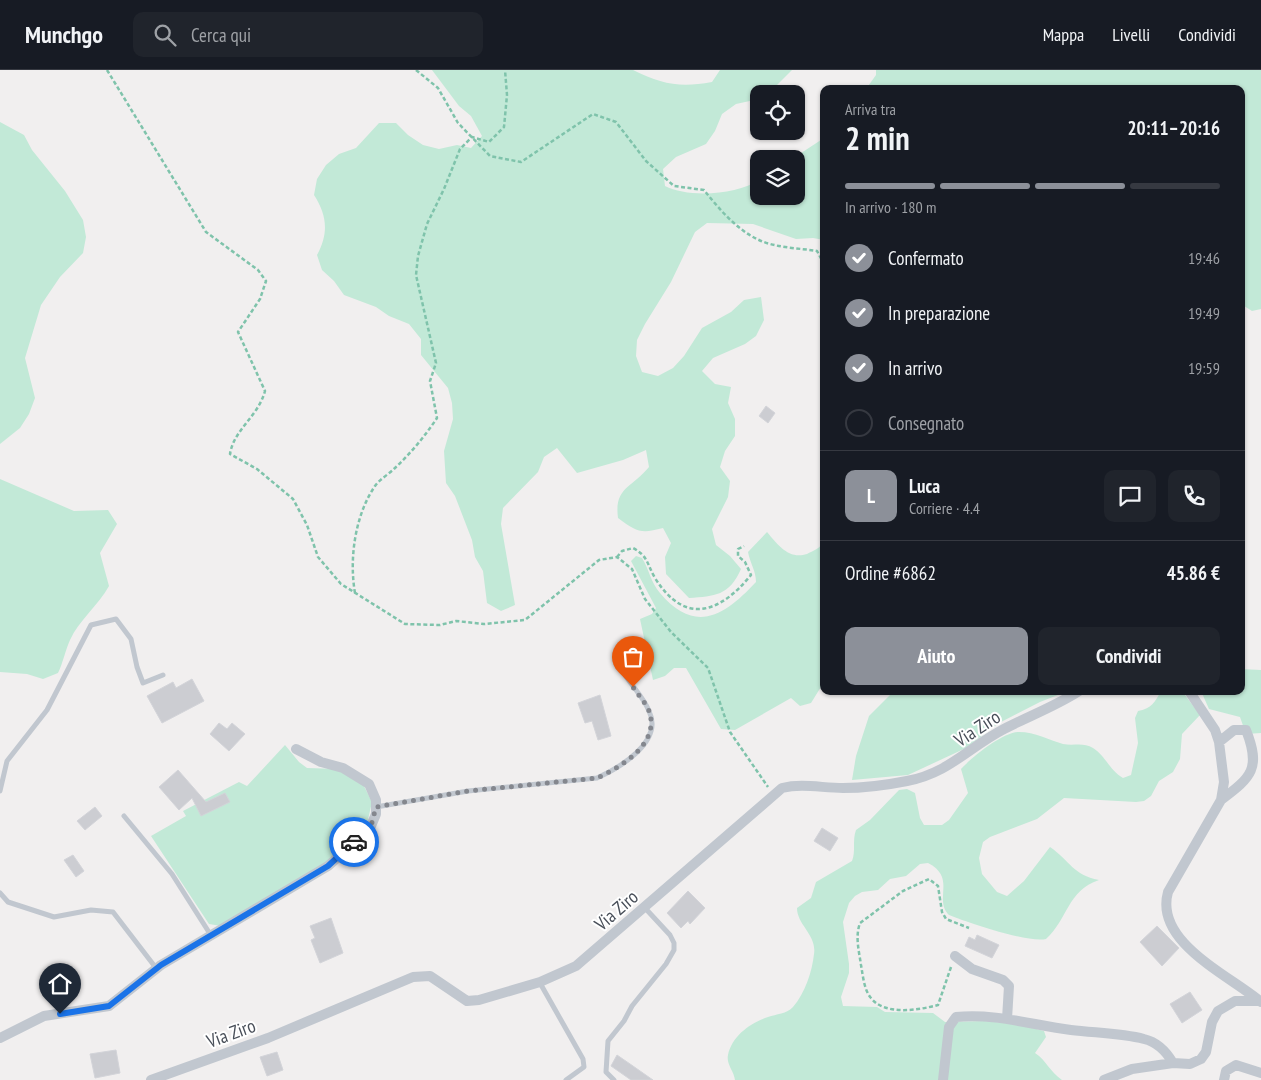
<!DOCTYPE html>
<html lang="it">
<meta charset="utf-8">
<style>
body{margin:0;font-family:"PT Sans Narrow",sans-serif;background:#20242c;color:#f1f3f6;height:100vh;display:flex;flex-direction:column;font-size:19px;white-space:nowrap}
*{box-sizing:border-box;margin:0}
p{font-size:16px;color:#9ea1a6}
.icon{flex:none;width:28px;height:28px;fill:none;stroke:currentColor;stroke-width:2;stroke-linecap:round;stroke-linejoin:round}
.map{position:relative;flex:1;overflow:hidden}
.details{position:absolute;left:820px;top:15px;width:425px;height:610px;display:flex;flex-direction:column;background:#171b24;border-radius:10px;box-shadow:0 1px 4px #0004}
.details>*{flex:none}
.tools{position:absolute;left:750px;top:15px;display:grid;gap:10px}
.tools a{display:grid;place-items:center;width:55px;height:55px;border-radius:10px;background:#171b24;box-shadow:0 1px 4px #0004;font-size:25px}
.pin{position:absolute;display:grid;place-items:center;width:42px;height:42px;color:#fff;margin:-51px -21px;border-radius:50% 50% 50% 0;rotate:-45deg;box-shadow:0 0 5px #0007}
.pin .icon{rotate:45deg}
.courier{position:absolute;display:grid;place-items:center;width:50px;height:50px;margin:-25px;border:4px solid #1a73e8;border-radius:50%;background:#fff;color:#222;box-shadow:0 1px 6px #0007}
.summary em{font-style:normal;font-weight:600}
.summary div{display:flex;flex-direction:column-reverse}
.summary{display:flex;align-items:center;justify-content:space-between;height:85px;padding:0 25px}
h1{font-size:32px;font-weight:600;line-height:38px}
.bar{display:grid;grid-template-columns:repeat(4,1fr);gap:8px 5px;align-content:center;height:60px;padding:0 25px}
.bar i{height:6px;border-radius:4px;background:#363941}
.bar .current{background:#8c9099}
.bar p{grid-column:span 4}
.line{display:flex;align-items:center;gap:12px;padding:0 25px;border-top:1px solid #363941}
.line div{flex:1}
.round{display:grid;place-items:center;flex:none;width:52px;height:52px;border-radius:10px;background:#20242c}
ol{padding:0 25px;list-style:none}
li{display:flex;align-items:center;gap:15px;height:55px}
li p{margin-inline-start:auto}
li .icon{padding:5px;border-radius:50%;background:#8c9099;color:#fff;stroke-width:4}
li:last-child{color:#9ea1a6}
li i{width:28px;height:28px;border:2px solid #363941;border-radius:50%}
.button{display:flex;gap:10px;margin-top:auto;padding:10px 25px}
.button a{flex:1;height:58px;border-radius:10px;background:#8c9099;color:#fff;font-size:20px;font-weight:600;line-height:58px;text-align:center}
.button a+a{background:#20242c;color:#f1f3f6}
header{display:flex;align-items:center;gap:30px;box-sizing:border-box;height:70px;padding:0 25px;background:#171b24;border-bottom:1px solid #363941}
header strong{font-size:24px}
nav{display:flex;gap:28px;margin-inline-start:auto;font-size:18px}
.search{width:350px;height:45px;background:#20242c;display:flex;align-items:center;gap:12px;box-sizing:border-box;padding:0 18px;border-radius:10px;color:#9ea1a6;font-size:19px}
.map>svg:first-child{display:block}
</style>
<header>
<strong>Munchgo</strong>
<div class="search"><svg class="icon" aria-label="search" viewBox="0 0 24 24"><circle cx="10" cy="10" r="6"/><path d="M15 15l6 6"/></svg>Cerca qui</div>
<nav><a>Mappa</a><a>Livelli</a><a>Condividi</a></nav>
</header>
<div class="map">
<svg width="1261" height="1010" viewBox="0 0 1261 1010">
<rect width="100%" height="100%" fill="#f1efef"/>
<path fill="#c2e9d7" d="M432 0H633C662 14 679 18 712 12L720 0H792L768 24H759V29L736 34 722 44 715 61 706 74 676 87 663 99 665 116C688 128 737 125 759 110V126H796V89H792L824 68V170L813 168 796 169 753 154 707 153 695 162 671 212 645 254 637 270 636 286 642 302 658 306 673 298 684 286 702 258 731 242 744 230 761 227 764 250 756 266 745 274 713 288 702 301 715 314 731 317 728 333 735 349V366L725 381 720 397 730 411 728 427 712 459 716 475 730 486 741 499C729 526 715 526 689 528L666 504 665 487 671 473 663 458C641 464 637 462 618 448 614 417 632 418 649 397L646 380 623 390 577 403 557 378 544 387 538 402 503 438 501 454 515 535 501 541 487 533 483 501 475 487 472 470 455 426 446 413 444 381 453 349 452 333 448 318 421 285V269L409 254 389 246 376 237 344 225 334 211 322 200 317 185C329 163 327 145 314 125L317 109 326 95 339 84 356 78 379 53H396L408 65 423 75 439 79 457 75 471 78 482 66 471 46 459 36Z
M876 0H1261V239L1252 241 1241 234V19H866L876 5Z
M0 52 24 65 32 80 65 121 83 150 86 167 83 183 60 207 41 235 25 288 35 328 29 344 20 358 0 374Z
M0 409 74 441 108 440 117 454 100 483 109 516C98 536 79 550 70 570 65 581 63 593 58 603L43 609 27 604 0 602Z
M767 462C778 475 789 490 807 484 813 481 820 478 824 472V612L811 633 800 636 791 628 735 660 721 659 686 598H674L665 606 653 610 640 549 652 544 656 538 631 491 636 486 642 488C649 499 651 513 660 523 696 566 726 544 756 512 756 501 750 493 748 482Z
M1241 599 1261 600V663L1246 664 1240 647 1209 639 1201 621H1241Z
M894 621H1068L1040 632 999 653 966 678 908 705 852 710 856 686 869 646Z
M1161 621H1182L1200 645 1182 664 1180 689 1173 702 1159 711 1151 726 1144 731 1136 732 1064 728 1037 749 990 767 983 772 979 788 982 804 997 822 1007 826 1024 811 1050 777C1070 791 1073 805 1099 810 1067 821 1068 849 1046 869 1028 873 969 853 949 845 933 829 957 808 928 793L920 794 906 806 890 809 878 820 862 822 855 826 849 833 843 852 849 894V903L841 927 843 936 877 937 885 942 933 943 945 952 984 951 1017 954 1044 961 1046 967 1035 983C1047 991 1049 1001 1062 1010H735C734 1001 726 994 728 985 732 966 750 953 768 947 776 944 787 944 793 937 805 923 812 902 814 884 817 865 797 855 797 838L811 828 816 812 852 791C856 781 852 771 856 760L870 750 899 720 907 719 915 723 920 748 924 755H942L949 750 968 723 961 699C972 687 1003 662 1019 662 1035 662 1049 670 1063 674 1074 676 1084 672 1093 678 1106 686 1109 700 1123 708L1131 705 1138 673 1135 648 1138 641C1151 639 1155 632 1161 621Z
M285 675 299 692 307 698 338 699 364 716 372 732 367 754 327 792 221 856 209 854 151 766 186 746 183 741 239 712 247 716Z"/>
<path fill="#cccdd2" stroke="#d3d4d9" d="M766 336 775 343 768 353 759 346Z
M192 609 204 631 162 653 147 626 173 612 176 618Z
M600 625 611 666 598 670 592 651 585 653 578 633Z
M219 653 227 659 232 653 245 664 229 681 210 664Z
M178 700 206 732 225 723 230 732 201 746 192 728 179 740 159 717Z
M95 737 102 746 85 760 77 751Z
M822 758 838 768 830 781 814 771Z
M73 785 84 801 76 807 64 790Z
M688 821 705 838 690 854 688 851 681 858 667 843Z
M331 848 343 883 320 893 311 870 315 868 310 856Z
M1157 856 1179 878 1162 896 1140 872Z
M977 865 999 875 992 888 965 876 969 867 975 870Z
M1190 922 1202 940 1182 953 1170 934Z
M116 980 120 1003 95 1008 90 984Z
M277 982 283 1000 267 1006 260 987Z
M617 985 633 996 653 1010H631L611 996Z"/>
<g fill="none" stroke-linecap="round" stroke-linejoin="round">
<path stroke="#7fc3ab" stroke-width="2.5" stroke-dasharray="4 2.5" stroke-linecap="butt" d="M107 0 206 162 258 200 266 211 260 229 238 262 265 321C258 347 234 359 230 384L257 399 293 429 307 455 318 487 341 514 405 554 440 555 456 551 484 554 525 550 599 490 617 487 632 499 645 529 671 562 708 598 730 662 768 717
M416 0 438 18 458 53 490 86 521 92 593 44 616 52 646 91 674 116 704 120C719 139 737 160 759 170 776 178 799 178 817 181L824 194
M617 487 622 481 633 478C648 486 647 494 655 508 685 556 720 543 751 505L745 492 738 486V479L744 476
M355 523C349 489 355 445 375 416 380 409 389 404 395 398 411 383 425 366 437 348L430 311 436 293 416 205 418 186 427 154 444 119 460 79 472 67 489 72 504 57 507 25 505 0
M951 897 938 935C919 940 885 946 871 928 864 920 863 906 861 895 859 881 855 867 860 853L903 821 929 809 938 816 942 842 946 849 969 858"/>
<path stroke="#c1c7cf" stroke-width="5" d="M0 721 7 691 47 640 91 555 116 549 131 569 137 597 143 613 163 605
M376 737 468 721 597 708C619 698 664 672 649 641 644 628 632 616 625 605
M124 746 172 804 212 867
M0 823 8 832 54 847 91 840 113 842 156 898
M540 913 583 989 584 997 566 1010
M614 1010 606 1002 608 971 624 951 632 936 666 894 674 880V873L670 865 645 838"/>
<path stroke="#c1c7cf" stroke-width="10" d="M1189 621 1215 660 1219 672 1224 712 1221 730 1168 822C1154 872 1229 905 1261 932
M1219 672 1234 660H1246C1261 698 1252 707 1221 730
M955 886 972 899 1003 910 1009 916 1007 949
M0 968 44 946 109 936 161 895 328 796 363 765 371 756 376 744V730L369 714 343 698 321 692 296 679
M151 1010 268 968 413 907 430 906 467 931 479 930 540 912 576 896 782 718C802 713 822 718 843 718 864 718 887 715 907 711 949 703 969 677 1004 659 1029 646 1056 636 1079 621
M943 1010 949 957 956 947C995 943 1032 955 1071 960 1095 963 1121 963 1144 969 1157 972 1166 981 1173 993
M1104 1010 1132 999 1173 993 1190 994 1201 989 1206 982 1212 952 1218 941 1235 931H1260
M1224 1010 1226 1001 1236 995 1261 1003"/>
</g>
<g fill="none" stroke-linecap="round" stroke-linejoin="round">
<path stroke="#84878e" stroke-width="5" stroke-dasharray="0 9" d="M354 772 371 756 376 737 468 721 597 708C621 697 658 675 650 644 648 635 638 625 633 617"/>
<path stroke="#1a73e8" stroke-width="6" d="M60 944 109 936 161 895 328 796 354 772"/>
</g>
<g text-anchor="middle" stroke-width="4" stroke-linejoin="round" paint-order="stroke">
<g font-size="19" fill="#494f59" stroke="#fff">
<text transform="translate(977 658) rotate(-33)" y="7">Via Ziro</text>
<text transform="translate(616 840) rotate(-41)" y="7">Via Ziro</text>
<text transform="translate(231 963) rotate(-20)" y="7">Via Ziro</text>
</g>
</g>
</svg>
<div class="tools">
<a><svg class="icon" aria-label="locate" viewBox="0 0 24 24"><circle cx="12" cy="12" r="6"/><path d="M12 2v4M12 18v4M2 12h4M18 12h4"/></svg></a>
<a><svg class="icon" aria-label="layers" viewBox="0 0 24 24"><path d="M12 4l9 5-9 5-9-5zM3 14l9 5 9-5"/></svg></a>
</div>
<div class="pin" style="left:633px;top:617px;background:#ea580c"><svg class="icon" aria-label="bag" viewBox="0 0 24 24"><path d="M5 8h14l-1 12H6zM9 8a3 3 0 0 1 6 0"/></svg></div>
<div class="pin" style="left:60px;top:944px;background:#1f2937"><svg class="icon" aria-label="home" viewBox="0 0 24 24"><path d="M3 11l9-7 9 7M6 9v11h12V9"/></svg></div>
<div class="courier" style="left:354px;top:772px"><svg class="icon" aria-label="car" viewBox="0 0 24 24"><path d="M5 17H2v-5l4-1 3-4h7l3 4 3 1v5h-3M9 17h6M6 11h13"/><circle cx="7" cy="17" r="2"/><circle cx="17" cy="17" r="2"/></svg></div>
<section class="details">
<div class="summary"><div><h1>2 min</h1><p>Arriva tra</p></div><em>20:11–20:16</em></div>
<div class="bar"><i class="current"></i><i class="current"></i><i class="current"></i><i></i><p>In arrivo · 180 m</p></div>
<ol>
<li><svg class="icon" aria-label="check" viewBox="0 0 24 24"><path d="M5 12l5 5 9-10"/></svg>Confermato<p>19:46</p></li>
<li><svg class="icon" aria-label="check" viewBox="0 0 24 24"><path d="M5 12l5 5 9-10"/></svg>In preparazione<p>19:49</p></li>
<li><svg class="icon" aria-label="check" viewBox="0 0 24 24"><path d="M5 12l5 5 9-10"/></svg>In arrivo<p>19:59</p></li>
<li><i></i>Consegnato</li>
</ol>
<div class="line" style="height:90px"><b class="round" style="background:#8c9099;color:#fff">L</b><div><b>Luca</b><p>Corriere · 4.4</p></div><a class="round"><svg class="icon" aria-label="chat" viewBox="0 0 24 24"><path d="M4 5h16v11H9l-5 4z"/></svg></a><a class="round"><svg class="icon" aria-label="phone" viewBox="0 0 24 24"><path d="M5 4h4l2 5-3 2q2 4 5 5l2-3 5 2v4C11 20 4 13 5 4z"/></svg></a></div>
<div class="line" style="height:65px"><div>Ordine #6862</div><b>45.86 €</b></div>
<div class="button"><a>Aiuto</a><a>Condividi</a></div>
</section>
</div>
